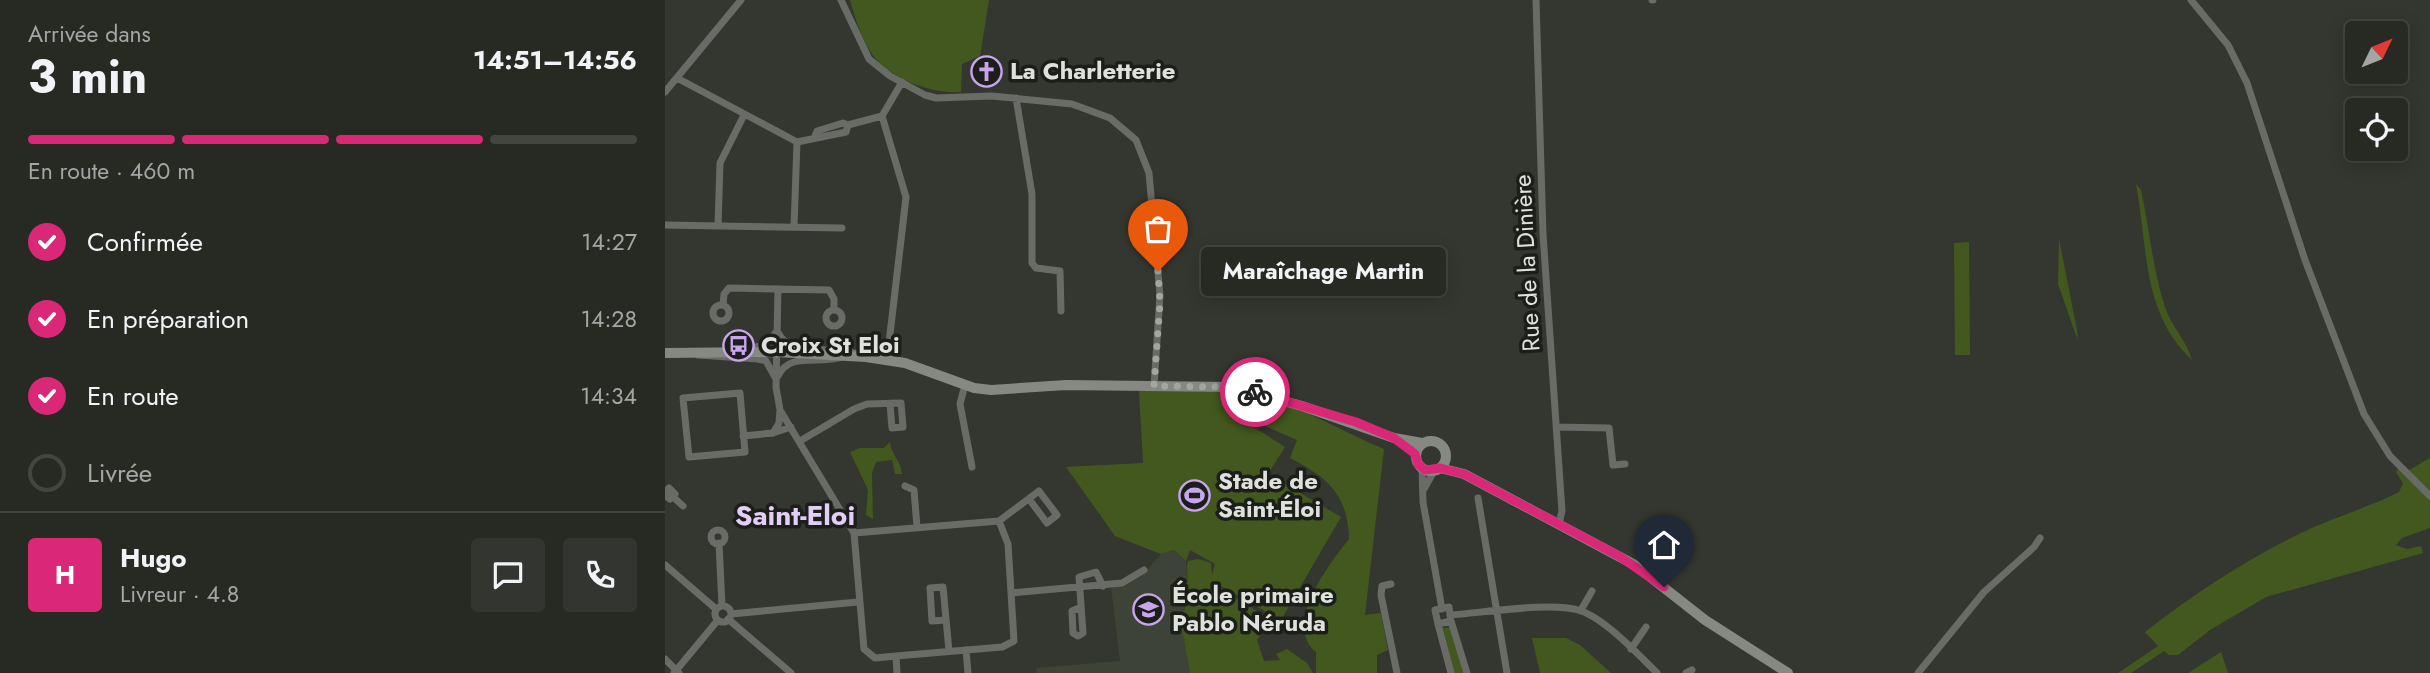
<!DOCTYPE html>
<html lang="fr">
<meta charset="utf-8">
<style>
body{margin:0;font-family:Jost,sans-serif;background:#333530;color:#f1f3f6;height:100vh;display:flex;flex-direction:column;font-size:26px;white-space:nowrap}
*{box-sizing:border-box;margin:0}
p{font-size:23px;color:#a4a6a6}
.icon{flex:none;width:38px;height:38px;fill:none;stroke:currentColor;stroke-width:2;stroke-linecap:round;stroke-linejoin:round}
.map{position:relative;flex:1;overflow:hidden}
.sheet{display:flex;flex-direction:column;background:#272923;width:665px}
.sheet>*{flex:none}
.needle{width:46px;rotate:47deg}
.buttons{position:absolute;left:1680px;top:21px;display:grid;gap:14px}
.buttons a{display:grid;place-items:center;width:63px;height:63px;border-radius:7px;background:#272923;box-shadow:0 4px 18px #0003,0 0 0 2px #434541;font-size:35px}
.pin{position:absolute;display:grid;place-items:center;width:60px;height:60px;color:#fff;margin:-72px -30px;border-radius:50% 50% 50% 0;rotate:-45deg;box-shadow:0 0 7px #0007}
.pin .icon{rotate:45deg}
.courier{position:absolute;display:grid;place-items:center;width:70px;height:70px;margin:-35px;border:5px solid #db2777;border-radius:50%;background:#fff;color:#222;box-shadow:0 2px 9px #0007}
.bubble{position:absolute;height:49px;border-radius:7px;background:#272923;box-shadow:0 4px 18px #0003,0 0 0 2px #434541;font-size:23px;font-weight:700;line-height:49px;text-align:center}
.overview em{font-style:normal;font-weight:700}
.overview div{display:flex;flex-direction:column-reverse}
.overview{display:flex;align-items:center;justify-content:space-between;height:119px;padding:0 28px}
h1{font-size:46px;font-weight:700;line-height:52px}
.bar{display:grid;grid-template-columns:repeat(4,1fr);gap:10px 7px;align-content:center;height:84px;padding:0 28px}
.bar i{height:9px;border-radius:5px;background:#434541}
.bar .active{background:#db2777}
.bar p{grid-column:span 4}
.line{display:flex;align-items:center;gap:18px;padding:0 28px;border-top:2px solid #434541}
.line div{flex:1}
.round{display:grid;place-items:center;flex:none;width:74px;height:74px;border-radius:7px;background:#333530}
ol{padding:0 28px;list-style:none}
li{display:flex;align-items:center;gap:21px;height:77px}
li p{margin-inline-start:auto}
li .icon{padding:7px;border-radius:50%;background:#db2777;color:#fff;stroke-width:4}
li:last-child{color:#a4a6a6}
li i{width:38px;height:38px;border:4px solid #434541;border-radius:50%}
main{display:flex;flex:1;min-height:0}
.map>svg:first-child{display:block}
</style>
<main>
<section class="sheet">
<div class="overview"><div><h1>3 min</h1><p>Arrivée dans</p></div><em>14:51–14:56</em></div>
<div class="bar"><i class="active"></i><i class="active"></i><i class="active"></i><i></i><p>En route · 460 m</p></div>
<ol>
<li><svg class="icon" aria-label="check" viewBox="0 0 24 24"><path d="M5 12l5 5 9-10"/></svg>Confirmée<p>14:27</p></li>
<li><svg class="icon" aria-label="check" viewBox="0 0 24 24"><path d="M5 12l5 5 9-10"/></svg>En préparation<p>14:28</p></li>
<li><svg class="icon" aria-label="check" viewBox="0 0 24 24"><path d="M5 12l5 5 9-10"/></svg>En route<p>14:34</p></li>
<li><i></i>Livrée</li>
</ol>
<div class="line" style="height:126px"><b class="round" style="background:#db2777;color:#fff">H</b><div><b>Hugo</b><p>Livreur · 4.8</p></div><a class="round"><svg class="icon" aria-label="chat" viewBox="0 0 24 24"><path d="M4 5h16v11H9l-5 4z"/></svg></a><a class="round"><svg class="icon" aria-label="phone" viewBox="0 0 24 24"><path d="M5 4h4l2 5-3 2q2 4 5 5l2-3 5 2v4C11 20 4 13 5 4z"/></svg></a></div>
</section>
<div class="map">
<svg width="1765" height="673" viewBox="0 0 1765 673">
<rect width="100%" height="100%" fill="#34372f"/>
<path fill="#3d4336" d="M509 550 521 561 523 595 516 624 525 673H372L371 668 455 661 446 587 463 584 478 575 496 554Z"/>
<path fill="#43581e" d="M185 0H324L315 56 297 64 296 92C265 94 222 78 205 51 195 35 190 17 185 0Z
M1471 184 1476 190C1485 231 1487 267 1500 307 1506 326 1522 341 1527 360 1476 312 1483 246 1471 184Z
M1394 239 1412 330 1413 341 1393 284Z
M1304 242 1305 355H1290L1289 243Z
M474 391C521 391 569 388 615 403 650 414 685 435 719 449L700 615 716 613 723 650 712 655V673H651V652C617 625 664 564 684 539 683 494 662 477 625 458L632 440 559 408 620 447 603 474 676 517 616 620 547 581 546 587 553 586 602 618 601 628 592 640 599 661 615 660 611 654 622 649 642 663 648 673H525L516 624 523 595 522 566 523 561 533 559 546 563 547 575 550 564 525 550 521 561 509 550 496 554 450 536 401 467 478 463Z
M225 442C226 454 236 461 237 474H230L227 460 211 462 207 473 208 519 201 515 203 490 185 452 195 448H219Z
M1765 458V528L1737 538 1731 545 1742 549 1756 546 1758 553 1601 597 1545 630 1513 655H1504L1499 651 1466 673H1453L1493 646 1480 632C1527 595 1581 560 1634 534 1667 518 1702 508 1734 492L1738 483 1731 472 1734 467 1739 473Z
M785 627 799 673H789L778 628Z
M867 638H901L915 645 946 673H875Z
M1556 652 1563 673H1523Z"/>
<g fill="none" stroke-linecap="round" stroke-linejoin="round">
<path stroke="#696b67" stroke-width="7" d="M176 0 204 59 225 76 260 95 271 98 327 96 407 104 445 118 471 140 484 173 495 295 489 386
M871 0 878 234 897 511 894 524
M987 0H988
M1526 0 1563 45 1582 83 1640 260 1699 414 1725 456 1765 496
M12 78 132 142 181 132 183 125
M0 92 76 0
M351 98 367 194V263L371 268 395 271 396 311
M217 116 241 197 222 360
M150 136 152 131 178 123 183 125 217 116 237 82
M0 225 177 228
M53 226 55 163 79 115
M129 227 132 142
M113 289 111 387 115 410 189 533 199 649 210 658 231 656 232 673
M58 305 59 294 64 288 164 290 169 299V310
M48 313a8 8 0 1 1 16 0a8 8 0 1 1-16 0Z
M161 318a8 8 0 1 1 16 0a8 8 0 1 1-16 0Z
M114 334C124 357 174 345 196 355
M86 348 100 345 112 331
M33 355 93 359 101 361 111 379
M113 376C125 351 154 365 177 357
M300 385 295 404 307 467
M75 393 80 452 24 457 18 398Z
M891 427 944 428 948 465 960 464
M108 433 114 423 115 410
M78 436 108 433 126 427
M135 441 189 409 202 404 236 403 238 427 227 428 225 404
M757 468 758 502 777 609
M240 486 249 490 252 527
M759 489 769 471
M0 493 4 488 10 494 5 499 0 495
M7 496 18 506
M813 498 842 673
M46 537a7 7 0 1 1 14 0a7 7 0 1 1-14 0Z
M189 533 334 521 374 491 392 515 382 523 364 499
M54 543 57 606
M0 565 51 609
M726 584 717 586 716 595 732 673
M346 593 457 583 479 570
M50 614a8 8 0 1 1 16 0a8 8 0 1 1-16 0Z
M416 607 407 611 408 633 413 636 418 633 414 577 431 572 438 586
M784 607 786 621 773 624 770 610Z
M916 610 927 591
M66 614 193 602
M785 615C817 613 888 601 916 611 940 619 974 655 992 673
M63 619 126 673
M281 620 267 621 265 588 278 587 284 651
M786 621 802 673
M773 624 786 673
M966 649 981 627
M301 650 303 673
M231 656 337 647 349 641 343 544 334 521
M0 659 14 673
M9 673 53 620
M1021 673 1027 670
M1253 673 1319 592 1369 547 1375 538"/>
<path stroke="#868882" stroke-width="10" d="M0 353 112 352 201 357 240 363 309 388 326 390 401 385 566 387 637 406 729 438 757 443
M751 456a15 15 0 1 1 30 0a15 15 0 1 1-30 0Z
M775 468 799 474 970 565 1040 620 1123 673"/>
</g>
<g fill="none" stroke-linecap="round" stroke-linejoin="round">
<path stroke="#a2a69f" stroke-width="7" stroke-dasharray="0 12.6" d="M493 271 495 303 489 386 566 387 590 392"/>
<path stroke="#db2777" stroke-width="9" d="M590 392 691 422 729 438 750 454 753 464 760 470 775 468 799 474 954 556 999 587"/>
</g>
<defs>
<symbol id="church-ring" viewBox="-11 -11 22 22"><circle r="9.5" fill="#1c1e1a" stroke="#c9a5ee" stroke-width="1.5"/><path d="M-1.2-6h2.4v3.5h3.3v2.4h-3.3V6h-2.4V-.1h-3.3v-2.4h3.3Z" fill="#c9a5ee"/></symbol>
<symbol id="bus-ring" viewBox="-11 -11 22 22"><circle r="9.5" fill="#1c1e1a" stroke="#c9a5ee" stroke-width="1.5"/><path d="M-5-6H5V4H4V6H2V4H-2V6H-4V4H-5ZM-3.5-4V0h7V-4ZM-3.5 1.2v1.5H-2V1.2ZM2 1.2v1.5H3.5V1.2Z" fill="#c9a5ee"/></symbol>
<symbol id="stadium-ring" viewBox="-11 -11 22 22"><circle r="9.5" fill="#1c1e1a" stroke="#c9a5ee" stroke-width="1.5"/><path d="M0-5a6.5 5 0 1 0 0 10a6.5 5 0 1 0 0-10ZM-3.5-1.8h7v3.6h-7Z" fill="#c9a5ee"/></symbol>
<symbol id="school-ring" viewBox="-11 -11 22 22"><circle r="9.5" fill="#1c1e1a" stroke="#c9a5ee" stroke-width="1.5"/><path d="M0-5L7-2L0 1L-7-2ZM-4 1L0 2.5L4 1V4Q0 6-4 4Z" fill="#c9a5ee"/></symbol>
</defs>
<g fill-rule="evenodd">
<use href="#church-ring" x="304" y="54" width="35" height="35"/>
<use href="#bus-ring" x="56" y="328" width="35" height="35"/>
<use href="#stadium-ring" x="512" y="478" width="35" height="35"/>
<use href="#school-ring" x="466" y="592" width="35" height="35"/>
</g>
<g text-anchor="middle" stroke-width="7" stroke-linejoin="round" paint-order="stroke">
<g font-size="24" font-weight="bold" fill="#dee1dc" stroke="#1c1e1a" text-anchor="start">
<text x="345" y="79">La Charletterie</text>
<text x="96" y="353">Croix St Eloi</text>
<text x="553" y="489">Stade de<tspan x="553" dy="28">Saint-Éloi</tspan></text>
<text x="507" y="603">École primaire<tspan x="507" dy="28">Pablo Néruda</tspan></text>
</g>
<g font-size="24" fill="#dee1dc" stroke="#1c1e1a">
<text transform="translate(862 263) rotate(-93)" y="8">Rue de la Dinière</text>
</g>
<g font-size="28" font-weight="bold" fill="#e2cef7" stroke="#1c1e1a">
<text x="130" y="525">Saint-Eloi</text>
</g>
</g>
</svg>
<div class="buttons">
<a><svg class="needle" viewBox="-14 -14 28 28"><path d="M0-13l5 13h-10z" fill="#e53935"/><path d="M0 13l5-13h-10z" fill="#a4a6a6"/></svg></a>
<a><svg class="icon" aria-label="locate" viewBox="0 0 24 24"><circle cx="12" cy="12" r="6"/><path d="M12 2v4M12 18v4M2 12h4M18 12h4"/></svg></a>
</div>
<div class="pin" style="left:493px;top:271px;background:#ea580c"><svg class="icon" aria-label="bag" viewBox="0 0 24 24"><path d="M5 8h14l-1 12H6zM9 8a3 3 0 0 1 6 0"/></svg></div>
<div class="pin" style="left:999px;top:587px;background:#1f2937"><svg class="icon" aria-label="home" viewBox="0 0 24 24"><path d="M3 11l9-7 9 7M6 9v11h12V9"/></svg></div>
<div class="courier" style="left:590px;top:392px"><svg class="icon" aria-label="bike" viewBox="0 0 24 24"><circle cx="6" cy="16" r="4"/><circle cx="18" cy="16" r="4"/><path d="M6 16l4-8h5l3 8M10 8l3 8H6M13 5h3"/></svg></div>
<div class="bubble" style="left:536px;top:247px;width:245px">Maraîchage Martin</div>
</div>
</main>
